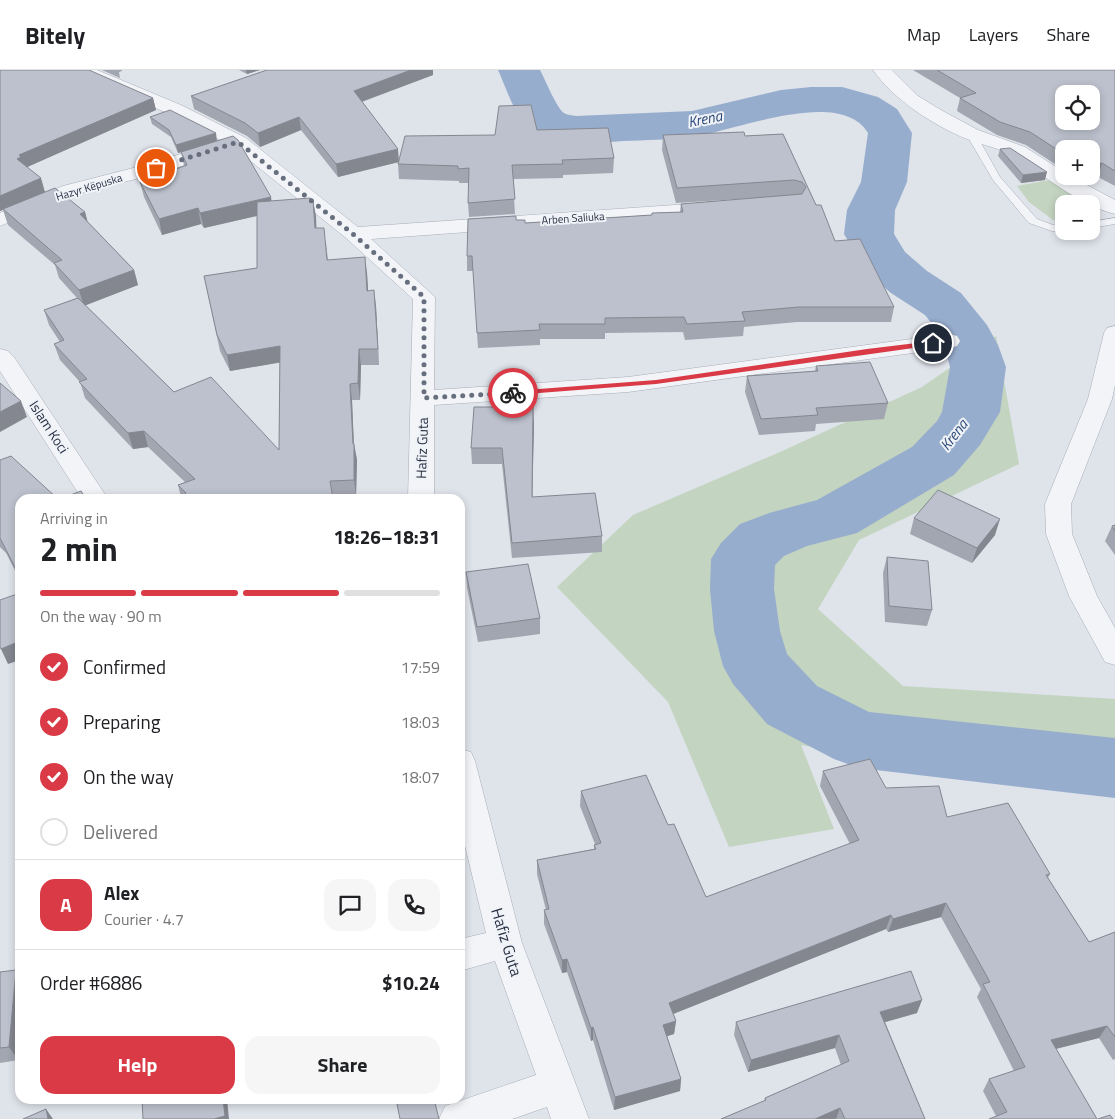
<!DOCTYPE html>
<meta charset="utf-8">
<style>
body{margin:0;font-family:"Titillium Web",sans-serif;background:#f6f6f6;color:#202124;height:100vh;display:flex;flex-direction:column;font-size:19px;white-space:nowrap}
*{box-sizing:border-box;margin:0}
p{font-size:16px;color:#757577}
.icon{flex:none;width:28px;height:28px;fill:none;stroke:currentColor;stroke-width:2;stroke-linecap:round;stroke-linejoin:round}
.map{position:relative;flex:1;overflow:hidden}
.side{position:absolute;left:15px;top:424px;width:450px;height:610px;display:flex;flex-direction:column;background:#fff;border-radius:15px;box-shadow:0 2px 8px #0003}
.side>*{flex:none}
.controls{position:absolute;left:1055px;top:15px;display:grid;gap:10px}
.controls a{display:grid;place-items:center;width:45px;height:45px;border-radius:10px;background:#fff;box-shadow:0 2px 8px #0003;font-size:25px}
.pin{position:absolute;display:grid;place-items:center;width:42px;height:42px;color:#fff;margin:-21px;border:2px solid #fff;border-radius:50%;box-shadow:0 1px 5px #0007}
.courier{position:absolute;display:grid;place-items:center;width:50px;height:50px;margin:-25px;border:4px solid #d93a46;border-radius:50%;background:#fff;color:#222;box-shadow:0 1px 6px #0007}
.head em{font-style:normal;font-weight:700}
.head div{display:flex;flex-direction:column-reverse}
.head{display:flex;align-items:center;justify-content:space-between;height:85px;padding:0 25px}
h1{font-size:32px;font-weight:700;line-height:38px}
.bar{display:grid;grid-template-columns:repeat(4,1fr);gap:8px 5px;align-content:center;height:60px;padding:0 25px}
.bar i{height:6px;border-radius:4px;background:#e0e0e0}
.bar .active{background:#d93a46}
.bar p{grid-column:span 4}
.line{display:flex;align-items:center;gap:12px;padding:0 25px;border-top:1px solid #e0e0e0}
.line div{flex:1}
.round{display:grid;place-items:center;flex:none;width:52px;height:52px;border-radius:15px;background:#f6f6f6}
ol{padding:0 25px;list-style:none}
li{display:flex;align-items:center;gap:15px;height:55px}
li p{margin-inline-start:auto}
li .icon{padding:5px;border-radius:50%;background:#d93a46;color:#fff;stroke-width:4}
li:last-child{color:#757577}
li i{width:28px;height:28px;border:2px solid #e0e0e0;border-radius:50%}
.primary-button{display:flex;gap:10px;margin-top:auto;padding:10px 25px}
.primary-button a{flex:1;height:58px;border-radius:15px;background:#d93a46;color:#fff;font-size:20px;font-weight:700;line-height:58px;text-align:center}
.primary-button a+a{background:#f6f6f6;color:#202124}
header{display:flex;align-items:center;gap:30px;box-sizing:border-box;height:70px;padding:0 25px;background:#fff;border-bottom:1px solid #e0e0e0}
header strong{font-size:24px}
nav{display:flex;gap:28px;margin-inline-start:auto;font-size:18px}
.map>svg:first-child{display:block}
</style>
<header>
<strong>Bitely</strong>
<nav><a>Map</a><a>Layers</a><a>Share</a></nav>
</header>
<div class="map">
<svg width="1115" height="1049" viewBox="0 0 1115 1049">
<rect width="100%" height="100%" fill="#dfe3ea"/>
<path fill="#c3d4c0" d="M1050 110 1088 134H1064V149L1053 150 1029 132 1017 116Z
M996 266 1019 394 859 470 818 539 903 616 1115 629V727L1046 719 801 675 834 759 729 777 668 632 557 517 633 445 780 382 922 317Z"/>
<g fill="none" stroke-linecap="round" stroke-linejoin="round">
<path fill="#97adcd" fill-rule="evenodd" d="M498 0H540C545 9 557 39 564 43 567 45 572 45 576 46L692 41 781 20 811 17H842L878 27 897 39 912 63 907 112 895 140 894 164 905 182 927 201 961 223 987 255 998 275 1006 297 1000 342 980 375 954 405 857 463 807 476 784 486 775 495 774 519 780 561 787 584 817 616 869 642 1115 668V728L859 698 834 689 767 654 733 614 723 596 714 561 710 519 711 489 721 473 740 454 769 443 817 430 912 377 937 351 942 342 950 297 944 275 936 259 925 245 891 223 868 203 844 164 847 140 861 112 868 63C840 16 733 62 691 67 669 70 645 70 623 71 607 72 589 75 573 73 562 72 544 67 533 62 517 53 506 17 498 0Z"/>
<defs>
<path id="service" d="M971 61 976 64 1000 107 1037 149 1053 155H1064V161H1052L1029 153 993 110 966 64Z
M1115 148V154L1091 158V152Z"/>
<path id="minor" d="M73 0H97L181 35 246 68 358 157 718 132 725 134 728 138 725 142 718 144 371 169 435 227 434 320 628 307 949 264 957 266 960 271 957 276 949 278 628 322 434 335V429H408L413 229 346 168 232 76 167 43 76 4Z
M873 0H892L918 26 941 40 978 60 1025 77 1064 102V106H1070L1115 130V144C1078 135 1046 106 1013 86 1000 78 982 75 967 69 934 56 893 29 873 0Z
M218 72 225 74 228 78 225 82 163 102 77 124 0 156V143L63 116 149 94Z
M1115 256V315L1112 329 1071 434 1072 464 1097 526 1115 558V595L1105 592 1069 526 1046 464 1045 434 1088 329 1104 263 1107 258Z
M0 279 8 281 14 287 108 429H82L0 301Z
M460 679 471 682 475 691 522 873 589 1049H551L547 1037 512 1049H439L445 1036 536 1005 495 891 460 901V869L486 863 460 755Z"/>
</defs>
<use href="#service" stroke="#a8adb8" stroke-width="1"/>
<use href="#minor" stroke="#a8adb8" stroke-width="1"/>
<use href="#service" fill="#f2f4f8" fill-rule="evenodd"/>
<use href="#minor" fill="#f2f4f8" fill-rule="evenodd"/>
</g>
<path fill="#a2a6b0" d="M0 0 153 28 156 40 27 97 45 122 16 134 85 142 87 151 134 200 138 215 85 235 174 322 279 380 280 292 230 301 220 281 204 206 257 198V146L204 158 201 154 162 165 144 127 140 112 184 96 181 82 271 127V131L313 130 316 158 326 173 328 190 367 203 368 221 376 236 379 295H361L360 330H352L354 374 357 390 356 426 333 427H181L178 415 185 412 148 377 133 379 85 328 80 312 60 290 54 274 60 272 49 255 44 240 77 228 59 208 55 195 8 155 3 140 0 141Z
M102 0H122V1L119 2 120 8Z
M239 0H260L247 4Z
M267 0H433V5L362 32 399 90 495 65 537 60 614 88 613 103 563 105V108L513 109 515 144 469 147 468 133 469 113H459V111L399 109 398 94V92L338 107 301 60 260 77 247 66 194 39 191 26Z
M913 0H1115V116L1098 107 1084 111 1077 106H1091V79H1064V100L1026 75 997 65 957 41 960 28Z
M150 47 217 71 178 83 171 67 152 54Z
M783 64 816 135 835 171 894 237 891 252H797L744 257 743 266 685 270 683 262 605 263V269H540V275L478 278 473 201H467V186L516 150 525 153 652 145V143L680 142 681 134 771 127 676 133 662 80 663 65 745 66Z
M1000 79 1045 110 1021 113 998 86Z
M816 296 888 333 884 349 816 354 815 361 759 365 745 322 747 306 815 301Z
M534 353 532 427 602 466V482L512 488 502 394H472L471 378Z
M0 390 20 429V510L6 483 0 477Z
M914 448 995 465 972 493 910 464Z
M1115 455V485L1105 471 1112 456Z
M887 487 932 540 927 556 885 552 883 503Z
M466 502 540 548V564L478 572 467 518Z
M823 701 886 718 947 747 1050 804 1048 808 1089 872 1115 862V989L1113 990 1099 968 1056 979 1097 1049 996 1046 983 1021 989 1009 1014 1001 977 927 981 919 941 847 888 862 886 859 673 944 676 951 674 964 667 966 681 1009 680 1021 614 1040 593 970 591 971 567 902 562 903 544 854V840H546L537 804V790L594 779V775L595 774 580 736 581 721 668 755 706 827 850 774 820 716Z
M0 902 18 990 0 993Z
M917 943 885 952 925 1049H721L764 1031 765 1028 841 995 835 978 748 1002 734 965 736 952Z"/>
<path fill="#848790" d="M246 0H260L247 4Z
M411 0H433V5L355 34 354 21Z
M153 28 156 40 25 98 17 89 19 85Z
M299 47 301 60 260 77 258 63Z
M216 63 217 71 178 83 176 75Z
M398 79 399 92 338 107 336 94Z
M1102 93 1098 107 1084 111 1085 106H1091V96Z
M1047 102 1045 110 1021 113 1023 105Z
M41 108 45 122 0 141V126Z
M271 127 273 142 204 158 200 143Z
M313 130 316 146 317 174 315 158Z
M198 138 201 154 162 165 159 149Z
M85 142 89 157 80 144Z
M365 187 367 203 369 236 367 221Z
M134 200 138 215 84 236 79 220Z
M374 220 376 236 379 295 378 279Z
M280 276 283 292 230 301 227 285Z
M359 279 361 295 360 330 358 313Z
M350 314 352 330 354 380V374L357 390 356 426 354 410Z
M21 331 27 347 0 362V342Z
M533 337 534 353 532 443V427Z
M144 361 148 377 133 379 128 363Z
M1000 449 995 465 972 493 977 478Z
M20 571V590L8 594 1 579Z
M946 833 941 847 888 862 893 849Z
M891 845 886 859 668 946 669 933Z
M567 889V902L562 903V890Z
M16 900 20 906V964L18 990 9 977Z
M922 930 917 943 875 955 880 942Z
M676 951 674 964 661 968 663 955Z
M1107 956 1099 968 1043 982 1051 970Z
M593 957V970L591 971V958Z
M839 965 835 978 748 1002 751 990Z
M681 1009 680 1021 614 1040 615 1027Z
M223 1029H227L229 1049H214Z
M840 1038 836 1049H815Z
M46 1039 53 1049H48Z"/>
<path fill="#bcc1cd" stroke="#848790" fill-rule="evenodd" d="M0 0H89L153 28 19 85 21 87 17 89 41 108 0 126Z
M267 0H411L354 21 398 79 336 94 299 47 258 63 245 53 191 26Z
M937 0H1115V101L1102 93 1091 96V79H1064V84L1030 62 1000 52 960 28 976 23ZM1064 24H1091V51H1064Z
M531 35 537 60 608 58 614 88 562 90 563 94 512 95 515 129 468 133 469 98 458 99V96L398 94 405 66 495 65 499 36Z
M170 40 216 63 176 75 169 60 150 47Z
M744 62 745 66 783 64 816 135H821L835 171 860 169 894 237H799L742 242 745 251 687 254 684 247 605 248V254H539L540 260 477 263 472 186H467L468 149 516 146V150H525V153L652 145V143L683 142 681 134 802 124 806 117 802 112 794 110 677 118 663 65Z
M233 66 238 70 271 127 200 143 198 138 159 149 140 112 187 95 181 82Z
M1010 78 1047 102 1023 105 1000 79Z
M55 118 85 142 80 144 134 200 79 220 54 193 62 190 3 139Z
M310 128 313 130 315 158H324L327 190 365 187 367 221 374 220 378 279H359L358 313 350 314 353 374H354V410L330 411 333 429H180L186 423 178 415 195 409 144 361 128 363 79 312 87 309 54 274 64 270 44 240 78 228 174 322 211 307 279 380 280 276 227 285 217 265 204 206 257 198V132Z
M870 292 888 333 816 338 818 345 761 349 747 306 818 301 816 296Z
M0 313 21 331 0 342Z
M474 337H533L532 427 595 423 602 466 512 473 502 378H471Z
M11 386 58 429H20V507L0 468V390Z
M938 420 1000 449 977 478 914 448Z
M81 421 86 429H60Z
M1115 455V461L1112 456Z
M887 487 928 491 932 540 889 536Z
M528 494 540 548 477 557 466 502Z
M20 523V571L1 579 0 577V530Z
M19 646H20V670Z
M870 689 886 718 939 716 947 747 1008 733 1050 804 1046 805 1089 872 1115 862V967L1107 956 1051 970 1097 1049H989L1007 1042 989 1009 1025 997 983 914 990 912 946 833 893 849 891 845 669 933 676 951 663 955 681 1009 615 1027 593 957 591 958 567 889 562 890 544 840 549 839 537 790 596 779 594 775 601 773 581 721 646 705 668 755 674 754 706 827 859 770 823 701Z
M16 900 9 977 0 978V902Z
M911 901 922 930 880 942 925 1049H845L840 1038 815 1049H721L766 1030 765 1028 849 991 839 965 751 990 736 952Z
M142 1029H223L225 1046 214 1049H143Z
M396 1029H434L439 1049H400Z
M46 1039 48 1049H23Z
M1110 1045 1113 1049H1098Z"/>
<path fill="#d93a46" d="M933 271 936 273 935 275 656 314 513 325 510 323 513 321 656 310 867 279Z"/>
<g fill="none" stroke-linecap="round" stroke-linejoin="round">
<path stroke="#676e7d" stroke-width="5" stroke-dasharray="0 9" d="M156 98 238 72 353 164 424 227V328L513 323"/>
</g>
<g text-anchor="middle" stroke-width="4" stroke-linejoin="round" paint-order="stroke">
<g font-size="11" fill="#272f42" stroke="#eff2f7">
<text transform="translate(89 117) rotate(-17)" y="4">Hazyr Këpuska</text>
<text transform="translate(573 148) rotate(-4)" y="4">Arben Saliuka</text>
</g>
<g font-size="14" fill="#272f42" stroke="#eff2f7">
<text transform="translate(49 357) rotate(57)" y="5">Islam Koci</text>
<text transform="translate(422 378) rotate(-88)" y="5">Hafiz Guta</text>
</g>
<g font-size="15" font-style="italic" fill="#2d4a7a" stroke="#eff2f7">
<text transform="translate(705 49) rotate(-11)" y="5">Krena</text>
<text transform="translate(954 365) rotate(-52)" y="5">Krena</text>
</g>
<g font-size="16" fill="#272f42" stroke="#eff2f7">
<text transform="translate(507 872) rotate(73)" y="6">Hafiz Guta</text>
</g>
</g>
</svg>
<div class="controls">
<a><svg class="icon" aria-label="locate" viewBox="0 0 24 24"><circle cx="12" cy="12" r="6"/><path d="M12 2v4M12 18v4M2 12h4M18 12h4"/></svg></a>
<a>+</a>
<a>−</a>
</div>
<div class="pin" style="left:156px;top:98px;background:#ea580c"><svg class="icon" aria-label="bag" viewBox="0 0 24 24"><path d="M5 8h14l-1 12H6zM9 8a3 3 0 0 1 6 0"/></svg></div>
<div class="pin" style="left:933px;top:273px;background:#1f2937"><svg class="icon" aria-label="home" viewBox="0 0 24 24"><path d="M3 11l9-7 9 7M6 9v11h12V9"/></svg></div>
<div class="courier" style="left:513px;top:323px"><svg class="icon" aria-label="bike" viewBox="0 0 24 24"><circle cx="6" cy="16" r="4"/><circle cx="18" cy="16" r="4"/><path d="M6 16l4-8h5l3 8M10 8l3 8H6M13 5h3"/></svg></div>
<section class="side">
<div class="head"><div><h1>2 min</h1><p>Arriving in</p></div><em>18:26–18:31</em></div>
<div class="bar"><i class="active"></i><i class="active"></i><i class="active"></i><i></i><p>On the way · 90 m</p></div>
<ol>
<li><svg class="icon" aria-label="check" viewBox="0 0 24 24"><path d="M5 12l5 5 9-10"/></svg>Confirmed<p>17:59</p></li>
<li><svg class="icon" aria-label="check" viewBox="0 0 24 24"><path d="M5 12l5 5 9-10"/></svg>Preparing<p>18:03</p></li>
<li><svg class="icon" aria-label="check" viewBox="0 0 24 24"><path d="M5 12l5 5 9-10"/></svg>On the way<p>18:07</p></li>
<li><i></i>Delivered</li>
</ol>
<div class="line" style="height:90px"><b class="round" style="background:#d93a46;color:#fff">A</b><div><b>Alex</b><p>Courier · 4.7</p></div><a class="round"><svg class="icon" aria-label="chat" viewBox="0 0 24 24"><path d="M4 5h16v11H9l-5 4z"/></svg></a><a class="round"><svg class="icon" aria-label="phone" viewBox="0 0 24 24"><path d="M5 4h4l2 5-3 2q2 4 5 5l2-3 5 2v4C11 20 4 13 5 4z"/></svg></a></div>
<div class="line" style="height:65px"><div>Order #6886</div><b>$10.24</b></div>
<div class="primary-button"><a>Help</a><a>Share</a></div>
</section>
</div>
